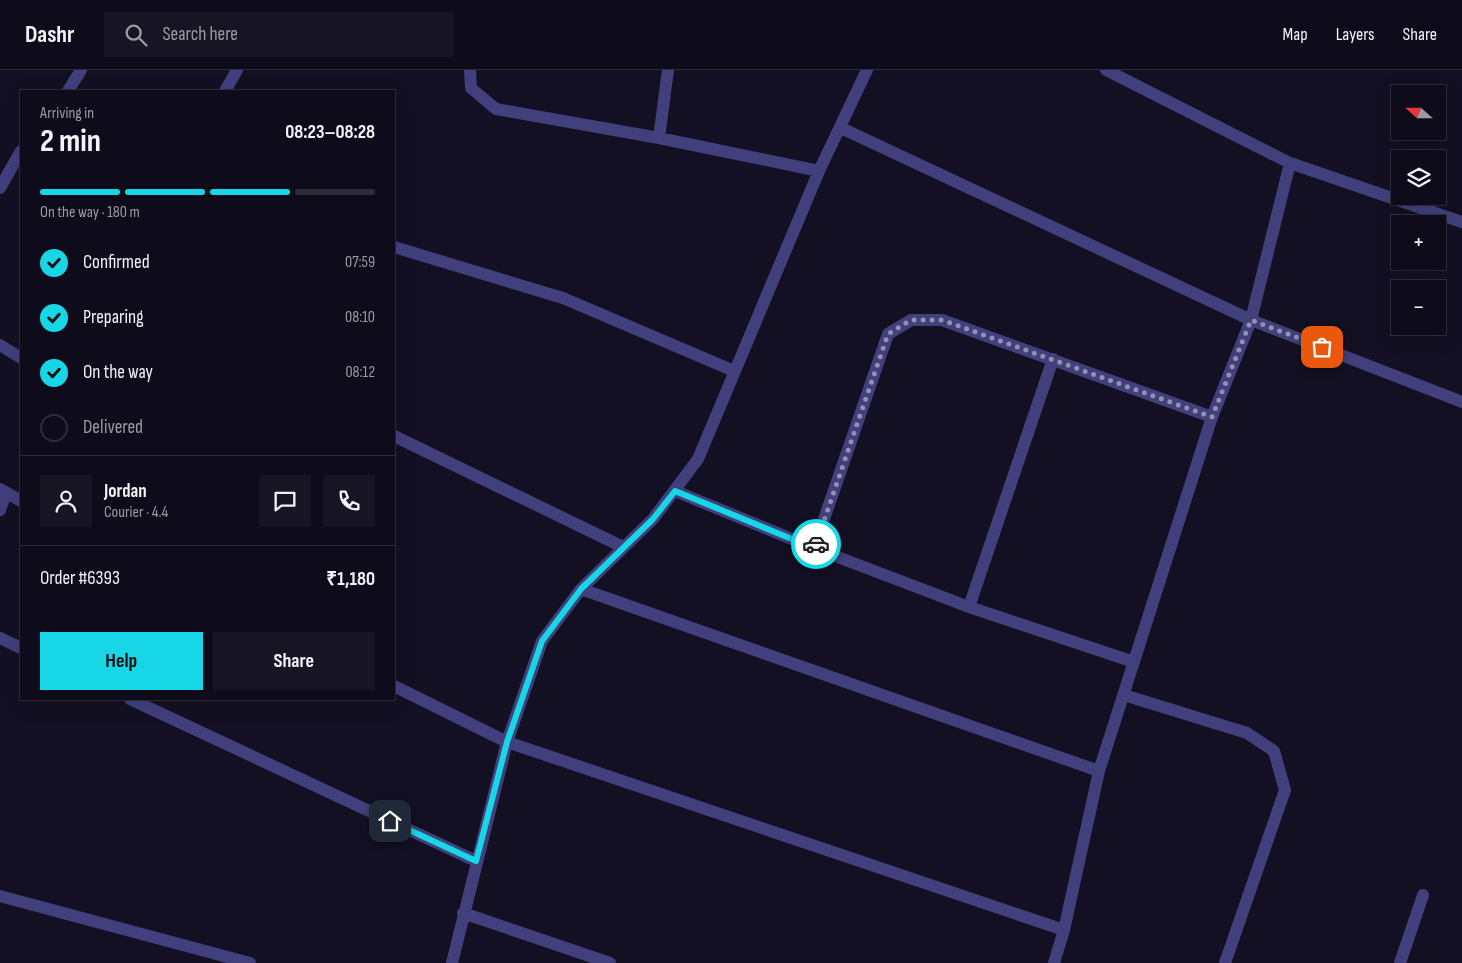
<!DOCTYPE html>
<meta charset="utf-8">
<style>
body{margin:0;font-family:"Sofia Sans Condensed",sans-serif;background:#171523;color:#f1f3f6;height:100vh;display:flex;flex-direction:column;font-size:19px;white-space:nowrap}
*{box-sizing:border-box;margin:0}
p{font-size:16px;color:#9b9ba2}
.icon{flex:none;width:28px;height:28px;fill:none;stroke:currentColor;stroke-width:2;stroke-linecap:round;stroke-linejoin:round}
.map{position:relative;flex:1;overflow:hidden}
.side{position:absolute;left:20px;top:20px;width:375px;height:610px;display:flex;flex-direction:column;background:#0e0c1a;border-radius:0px;box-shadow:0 5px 20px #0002,0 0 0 1px #2e2c39}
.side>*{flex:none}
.needle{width:32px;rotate:291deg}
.tools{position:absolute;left:1391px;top:15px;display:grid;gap:10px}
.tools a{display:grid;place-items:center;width:55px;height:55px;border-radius:0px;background:#0e0c1a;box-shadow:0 5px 20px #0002,0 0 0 1px #2e2c39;font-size:25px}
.pin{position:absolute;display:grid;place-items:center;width:42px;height:42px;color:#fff;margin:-21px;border-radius:10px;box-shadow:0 2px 8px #0006}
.courier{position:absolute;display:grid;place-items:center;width:50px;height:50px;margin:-25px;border:4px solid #17d7e7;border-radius:50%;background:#fff;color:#222;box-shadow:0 1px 6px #0007}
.overview em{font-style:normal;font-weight:700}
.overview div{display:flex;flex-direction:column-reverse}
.overview{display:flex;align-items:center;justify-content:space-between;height:85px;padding:0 20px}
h1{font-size:32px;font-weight:700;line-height:38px}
.bar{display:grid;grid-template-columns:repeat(4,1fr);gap:8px 5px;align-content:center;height:60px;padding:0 20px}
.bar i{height:6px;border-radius:4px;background:#2e2c39}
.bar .active{background:#17d7e7}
.bar p{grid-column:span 4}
.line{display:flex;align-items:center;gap:12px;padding:0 20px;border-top:1px solid #2e2c39}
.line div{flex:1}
.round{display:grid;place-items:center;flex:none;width:52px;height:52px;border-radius:0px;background:#171523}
ol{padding:0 20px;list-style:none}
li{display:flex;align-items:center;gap:15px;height:55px}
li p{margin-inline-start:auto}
li .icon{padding:5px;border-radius:50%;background:#17d7e7;color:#111;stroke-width:4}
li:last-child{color:#9b9ba2}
li i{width:28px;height:28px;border:2px solid #2e2c39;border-radius:50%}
.cta{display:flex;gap:10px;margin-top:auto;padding:10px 20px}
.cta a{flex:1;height:58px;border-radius:0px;background:#17d7e7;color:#111;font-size:20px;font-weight:700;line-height:58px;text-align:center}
.cta a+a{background:#171523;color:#f1f3f6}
header{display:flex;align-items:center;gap:30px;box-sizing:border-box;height:70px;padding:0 25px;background:#0e0c1a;border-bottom:1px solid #2e2c39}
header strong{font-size:24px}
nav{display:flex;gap:28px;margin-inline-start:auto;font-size:18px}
.search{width:350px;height:45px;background:#171523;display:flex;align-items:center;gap:12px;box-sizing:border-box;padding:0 18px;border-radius:0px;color:#9b9ba2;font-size:19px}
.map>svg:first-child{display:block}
</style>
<header>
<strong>Dashr</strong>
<div class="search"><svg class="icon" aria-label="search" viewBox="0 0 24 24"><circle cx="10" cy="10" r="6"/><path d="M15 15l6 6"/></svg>Search here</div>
<nav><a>Map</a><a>Layers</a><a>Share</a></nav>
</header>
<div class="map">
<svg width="1462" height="893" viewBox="0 0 1462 893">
<rect width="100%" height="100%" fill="#131023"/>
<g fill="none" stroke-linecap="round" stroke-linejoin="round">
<path stroke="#41407d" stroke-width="12" d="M470 0 471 18 496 39 659 68 819 101
M68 21 81 0
M225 21 237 0
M841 58 1251 250 1462 332
M659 68 668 0
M1290 93 1462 152
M0 118 21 81
M394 177 563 228 734 301
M0 275 21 288
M394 366 623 477
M0 419 21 431
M675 421 814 478 969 537 1053 289
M0 440 6 423
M814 478 888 264 911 250H942L1212 347
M581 519 1099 701
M969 537 1134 592
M0 568 21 578
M394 616 507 672 1064 860
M1124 625 1247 663 1274 681 1285 720 1225 893
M130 629 476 791
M0 826 250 893
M463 843 610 893
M452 893 507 672 542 571 581 519 653 449 698 389 819 101 867 0
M1054 893 1064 860 1099 701 1212 347 1251 250 1290 93 1106 0
M1400 893 1423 825"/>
</g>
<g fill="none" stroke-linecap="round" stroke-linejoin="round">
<path stroke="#9491af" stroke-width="5" stroke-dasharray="0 9" d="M816 474 888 264 911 250H942L1212 347 1251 250 1322 277"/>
<path stroke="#17d7e7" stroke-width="6" d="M390 751 476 791 507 672 542 571 581 519 653 449 675 421 814 478 816 474"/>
</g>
</svg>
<div class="tools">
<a><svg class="needle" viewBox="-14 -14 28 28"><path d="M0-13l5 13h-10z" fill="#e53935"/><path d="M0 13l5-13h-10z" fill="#9b9ba2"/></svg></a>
<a><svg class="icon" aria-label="layers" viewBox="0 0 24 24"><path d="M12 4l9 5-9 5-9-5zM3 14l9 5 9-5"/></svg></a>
<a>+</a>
<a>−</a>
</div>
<div class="pin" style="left:1322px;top:277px;background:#ea580c"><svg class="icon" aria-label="bag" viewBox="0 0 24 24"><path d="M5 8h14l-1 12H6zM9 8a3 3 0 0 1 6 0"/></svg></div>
<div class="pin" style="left:390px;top:751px;background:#1f2937"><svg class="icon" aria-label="home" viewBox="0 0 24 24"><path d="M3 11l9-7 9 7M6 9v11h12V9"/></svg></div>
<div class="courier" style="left:816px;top:474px"><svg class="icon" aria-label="car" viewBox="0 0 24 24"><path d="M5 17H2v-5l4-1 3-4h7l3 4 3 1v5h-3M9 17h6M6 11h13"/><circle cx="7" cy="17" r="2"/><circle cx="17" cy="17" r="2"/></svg></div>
<section class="side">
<div class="overview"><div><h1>2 min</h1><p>Arriving in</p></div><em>08:23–08:28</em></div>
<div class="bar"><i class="active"></i><i class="active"></i><i class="active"></i><i></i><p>On the way · 180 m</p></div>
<ol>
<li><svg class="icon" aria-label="check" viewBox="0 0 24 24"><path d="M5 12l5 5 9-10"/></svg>Confirmed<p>07:59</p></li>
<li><svg class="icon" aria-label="check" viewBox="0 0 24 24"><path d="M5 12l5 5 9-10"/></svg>Preparing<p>08:10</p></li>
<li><svg class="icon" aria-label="check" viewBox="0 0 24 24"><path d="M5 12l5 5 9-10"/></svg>On the way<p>08:12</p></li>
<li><i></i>Delivered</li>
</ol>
<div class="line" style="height:90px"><a class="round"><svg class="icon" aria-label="person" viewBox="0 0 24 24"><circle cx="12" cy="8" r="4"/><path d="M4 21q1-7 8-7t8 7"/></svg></a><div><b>Jordan</b><p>Courier · 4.4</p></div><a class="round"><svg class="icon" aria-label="chat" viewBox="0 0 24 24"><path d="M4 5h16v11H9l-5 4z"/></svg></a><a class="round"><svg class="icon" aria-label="phone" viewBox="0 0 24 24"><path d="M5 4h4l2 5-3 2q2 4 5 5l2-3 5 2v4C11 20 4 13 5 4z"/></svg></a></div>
<div class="line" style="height:65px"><div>Order #6393</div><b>₹1,180</b></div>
<div class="cta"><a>Help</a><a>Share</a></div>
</section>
</div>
